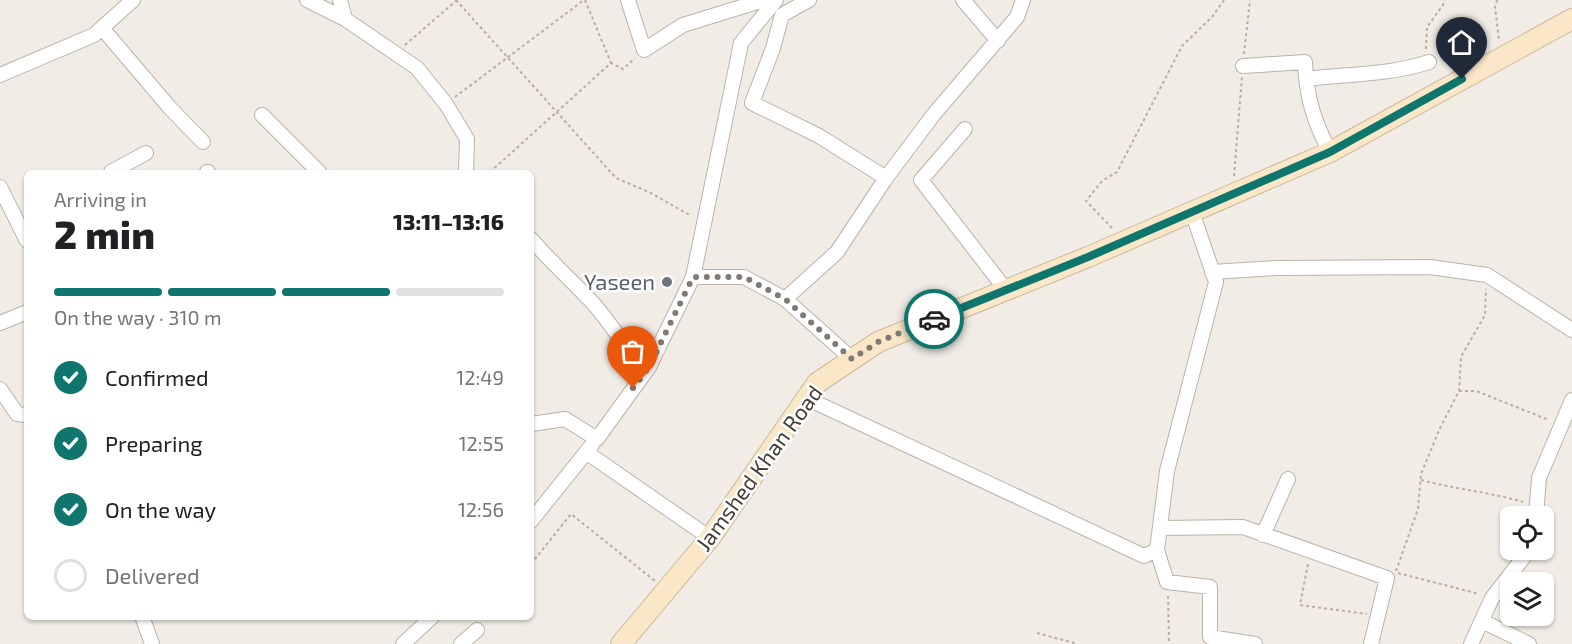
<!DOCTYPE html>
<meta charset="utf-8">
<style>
body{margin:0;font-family:"Exo 2",sans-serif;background:#f6f6f6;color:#202124;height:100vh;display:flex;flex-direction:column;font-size:22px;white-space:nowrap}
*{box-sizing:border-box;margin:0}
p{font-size:20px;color:#757577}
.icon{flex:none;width:33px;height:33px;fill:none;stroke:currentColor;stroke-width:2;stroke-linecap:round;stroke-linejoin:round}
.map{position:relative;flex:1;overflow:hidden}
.drawer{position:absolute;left:24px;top:170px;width:510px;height:450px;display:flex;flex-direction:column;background:#fff;border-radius:9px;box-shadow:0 2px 4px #0004}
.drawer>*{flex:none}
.fabs{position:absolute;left:1500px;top:506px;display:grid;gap:12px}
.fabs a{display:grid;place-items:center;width:54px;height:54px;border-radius:9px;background:#fff;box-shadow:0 2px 4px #0004;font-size:30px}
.pin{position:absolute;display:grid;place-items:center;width:51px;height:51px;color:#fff;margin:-62px -26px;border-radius:50% 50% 50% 0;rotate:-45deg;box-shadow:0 0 6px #0007}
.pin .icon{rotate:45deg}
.courier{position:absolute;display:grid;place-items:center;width:60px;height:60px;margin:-30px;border:4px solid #0f766e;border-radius:50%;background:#fff;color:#222;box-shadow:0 2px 8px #0007}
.overview em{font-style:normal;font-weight:800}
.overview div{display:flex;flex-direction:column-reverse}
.overview{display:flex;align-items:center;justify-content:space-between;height:102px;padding:0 30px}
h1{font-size:39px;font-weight:800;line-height:45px}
.bar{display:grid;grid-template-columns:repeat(4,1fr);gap:9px 6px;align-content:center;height:72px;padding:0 30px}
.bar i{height:8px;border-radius:4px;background:#e0e0e0}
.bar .on{background:#0f766e}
.bar p{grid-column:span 4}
ol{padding:0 30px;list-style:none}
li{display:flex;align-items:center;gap:18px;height:66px}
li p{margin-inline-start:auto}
li .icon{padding:6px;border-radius:50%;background:#0f766e;color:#fff;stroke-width:4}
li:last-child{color:#757577}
li i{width:33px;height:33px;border:3px solid #e0e0e0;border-radius:50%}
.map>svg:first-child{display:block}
</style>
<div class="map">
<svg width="1572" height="644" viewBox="0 0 1572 644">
<rect width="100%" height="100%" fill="#f1ece6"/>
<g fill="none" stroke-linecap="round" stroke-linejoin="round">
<defs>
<path id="street" d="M307 0 345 19 417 68 446 104 467 139 466 172
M340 0 345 19
M628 0 644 50 683 25 764 0
M809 0 782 15 773 48 752 103 819 136 886 178
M963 0 998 41
M102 28 170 108 203 142
M1243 66 1305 62C1306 96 1314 122 1330 152
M0 75 94 35 133 0
M1306 79C1347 74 1390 75 1429 62
M262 115 319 172
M965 129 921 180 1006 290
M111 172 146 153
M207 172H208
M0 187 27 241
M531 239C550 261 571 280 590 300 611 322 625 349 646 371
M1212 272 1277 268 1430 267 1487 275 1572 330
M693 277 741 43 776 0
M785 299 837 252 886 178 934 114 1017 17 1023 0
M0 323 27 312
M0 389 17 414 27 415
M806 398 1144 556 1157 550 1167 471 1216 282 1192 212
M531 424 565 419 597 439 649 367 693 277H744L785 299 852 359
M586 452 710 538
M1536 516 1539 478 1572 400
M531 521 592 445
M1160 528 1243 527 1387 578 1371 644
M1263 535 1288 479
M1157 550 1167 582 1210 587V637L1255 644
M142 616 152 644
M1482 621 1529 644
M403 644 433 616
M461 644 477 630
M1471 644 1492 598 1530 549"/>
<path id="secondary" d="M621 644 710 538 817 383 878 342 1088 257 1330 152 1572 19"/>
</defs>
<use href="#street" stroke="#bbb3a9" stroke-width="16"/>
<use href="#secondary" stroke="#ccb999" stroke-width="22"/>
<path stroke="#bcad9c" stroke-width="2" stroke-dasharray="3 3" stroke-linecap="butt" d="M456 0 616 178 651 193 691 216
M585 0 611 63
M1497 0 1495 7 1499 40
M405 45 457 0
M1426 49 1427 27 1443 5 1444 0
M1244 54 1250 0
M455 97 584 0
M490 172 611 63 623 69 635 58
M1234 176 1242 77
M1112 228 1086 201 1102 181 1117 172 1182 46 1212 17 1224 0
M1459 391H1476L1549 420
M1421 480C1455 489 1489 492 1523 502
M531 564 571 514 655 581
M1308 564 1300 605 1367 614
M1396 571 1418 509 1421 474 1440 428 1459 391 1461 357 1485 315 1486 289
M1398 573 1479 594
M1168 596 1169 644
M1037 633 1078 644"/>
<use href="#street" stroke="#fff" stroke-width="14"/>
<use href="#secondary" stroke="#f9e7c8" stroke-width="20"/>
</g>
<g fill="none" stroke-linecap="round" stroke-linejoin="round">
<path stroke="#807a74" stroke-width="6" stroke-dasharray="0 10.8" d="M633 388 649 367 693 277H744L785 299 852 359 878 342 934 319"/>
<path stroke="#0f766e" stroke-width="8" d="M934 319 1088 257 1330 152 1462 79"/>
</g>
<circle fill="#6b7280" stroke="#fff" stroke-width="2" cx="667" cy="282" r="6"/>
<g text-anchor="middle" stroke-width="5" stroke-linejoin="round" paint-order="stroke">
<g font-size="22" fill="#5b616d" stroke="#fff" text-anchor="end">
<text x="655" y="290">Yaseen</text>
</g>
<g font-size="22" fill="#433c36" stroke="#fff">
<text transform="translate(759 468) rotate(-54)" y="8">Jamshed Khan Road</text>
</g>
</g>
</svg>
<div class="fabs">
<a><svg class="icon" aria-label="locate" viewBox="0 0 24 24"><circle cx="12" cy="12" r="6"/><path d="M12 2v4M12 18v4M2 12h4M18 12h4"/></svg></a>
<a><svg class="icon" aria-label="layers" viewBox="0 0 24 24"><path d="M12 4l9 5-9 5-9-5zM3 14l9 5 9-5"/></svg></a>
</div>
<div class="pin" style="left:633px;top:388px;background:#ea580c"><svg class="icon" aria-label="bag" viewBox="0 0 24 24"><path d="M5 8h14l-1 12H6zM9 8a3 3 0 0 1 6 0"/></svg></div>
<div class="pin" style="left:1462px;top:79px;background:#1f2937"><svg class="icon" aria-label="home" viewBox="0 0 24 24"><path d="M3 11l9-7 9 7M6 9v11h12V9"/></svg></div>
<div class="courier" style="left:934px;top:319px"><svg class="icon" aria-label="car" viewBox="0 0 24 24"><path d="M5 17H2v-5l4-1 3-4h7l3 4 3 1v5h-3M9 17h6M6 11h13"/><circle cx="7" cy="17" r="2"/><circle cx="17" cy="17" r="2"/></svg></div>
<section class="drawer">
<div class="overview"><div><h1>2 min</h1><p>Arriving in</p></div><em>13:11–13:16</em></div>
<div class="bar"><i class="on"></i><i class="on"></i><i class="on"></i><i></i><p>On the way · 310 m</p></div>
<ol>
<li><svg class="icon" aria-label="check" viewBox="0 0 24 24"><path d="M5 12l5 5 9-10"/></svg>Confirmed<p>12:49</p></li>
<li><svg class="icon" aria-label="check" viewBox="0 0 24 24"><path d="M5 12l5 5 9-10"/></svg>Preparing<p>12:55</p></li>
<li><svg class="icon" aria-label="check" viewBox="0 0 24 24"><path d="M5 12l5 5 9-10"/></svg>On the way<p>12:56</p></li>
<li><i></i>Delivered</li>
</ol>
</section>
</div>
